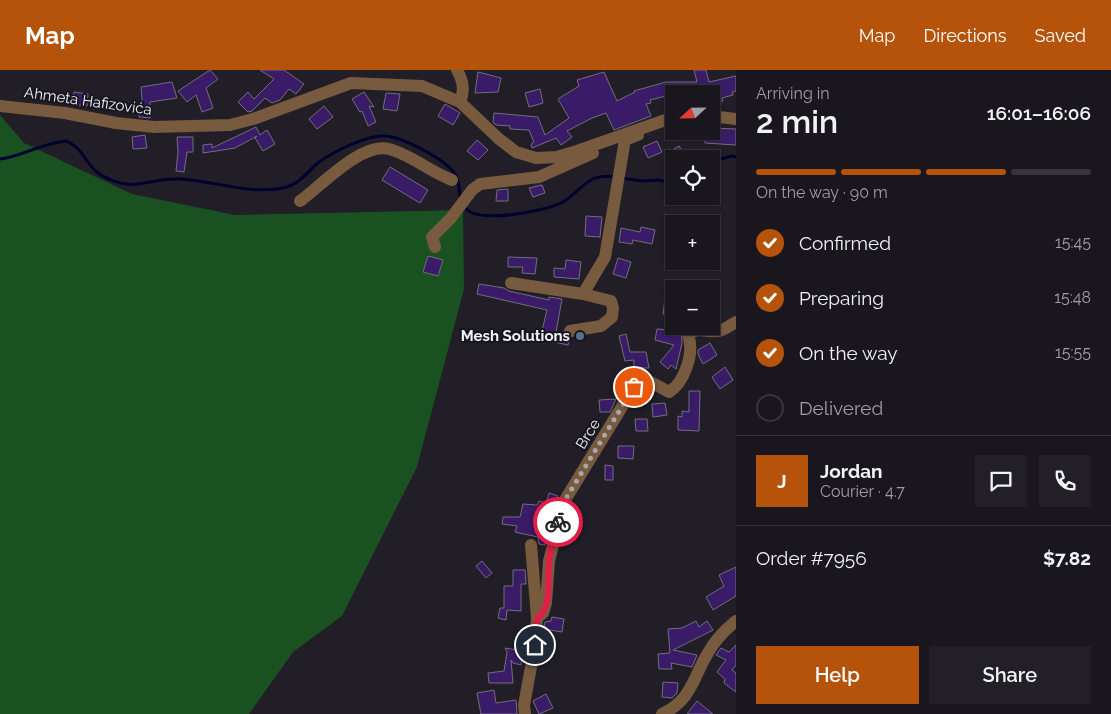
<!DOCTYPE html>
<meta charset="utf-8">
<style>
body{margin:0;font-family:Raleway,sans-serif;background:#221f26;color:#f1f3f6;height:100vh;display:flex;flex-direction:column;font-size:19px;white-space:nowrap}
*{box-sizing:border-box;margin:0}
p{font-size:16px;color:#9f9fa4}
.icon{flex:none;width:28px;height:28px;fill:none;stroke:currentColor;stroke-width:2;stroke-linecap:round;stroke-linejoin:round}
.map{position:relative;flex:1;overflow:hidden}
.details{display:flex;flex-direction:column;background:#19161d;width:375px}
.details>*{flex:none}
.needle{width:32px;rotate:248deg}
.buttons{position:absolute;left:665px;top:15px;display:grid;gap:10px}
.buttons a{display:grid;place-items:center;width:55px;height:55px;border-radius:0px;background:#19161d;box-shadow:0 1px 4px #0004,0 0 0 1px #37353b;font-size:25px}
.pin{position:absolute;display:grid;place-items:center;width:42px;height:42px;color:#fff;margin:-21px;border:2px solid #fff;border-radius:50%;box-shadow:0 1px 5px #0007}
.courier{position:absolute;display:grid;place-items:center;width:50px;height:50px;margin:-25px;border:4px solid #e11d48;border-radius:50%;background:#fff;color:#222;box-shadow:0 1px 6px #0007}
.overview em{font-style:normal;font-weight:600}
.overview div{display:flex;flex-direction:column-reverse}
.overview{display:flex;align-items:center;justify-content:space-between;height:85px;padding:0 20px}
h1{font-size:32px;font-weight:600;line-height:38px}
.bar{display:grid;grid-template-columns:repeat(4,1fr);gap:8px 5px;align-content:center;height:60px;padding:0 20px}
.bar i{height:6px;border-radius:4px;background:#37353b}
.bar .on{background:#b45309}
.bar p{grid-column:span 4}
.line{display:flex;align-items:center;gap:12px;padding:0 20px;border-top:1px solid #37353b}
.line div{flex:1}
.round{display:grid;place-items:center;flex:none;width:52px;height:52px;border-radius:0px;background:#221f26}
ol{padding:0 20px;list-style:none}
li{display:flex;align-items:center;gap:15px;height:55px}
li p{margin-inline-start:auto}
li .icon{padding:5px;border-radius:50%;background:#b45309;color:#fff;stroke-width:4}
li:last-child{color:#9f9fa4}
li i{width:28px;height:28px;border:2px solid #37353b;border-radius:50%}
.button{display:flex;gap:10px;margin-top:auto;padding:10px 20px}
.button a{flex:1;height:58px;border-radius:0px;background:#b45309;color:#fff;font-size:20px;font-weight:600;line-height:58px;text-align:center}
.button a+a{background:#221f26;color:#f1f3f6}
header{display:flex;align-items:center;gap:30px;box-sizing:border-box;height:70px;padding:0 25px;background:#b45309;color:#fff}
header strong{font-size:24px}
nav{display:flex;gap:28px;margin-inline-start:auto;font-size:18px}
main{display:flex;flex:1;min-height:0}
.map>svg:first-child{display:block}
</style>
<header>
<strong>Map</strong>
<nav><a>Map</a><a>Directions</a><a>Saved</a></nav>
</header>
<main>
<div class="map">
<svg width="736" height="644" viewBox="0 0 736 644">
<rect width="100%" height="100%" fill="#211e27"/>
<path fill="#195121" d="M0 45 24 73 132 124 235 145 463 140 464 219 417 397 342 546 293 582 249 644H0Z"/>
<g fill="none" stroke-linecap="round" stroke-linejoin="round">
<path stroke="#000031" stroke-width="3" d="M0 89C24 86 41 73 67 71 71 74 76 76 79 80 87 89 90 99 101 105 134 124 146 108 178 109 213 110 247 125 283 118 299 115 307 102 319 92 335 81 363 67 382 66 400 65 445 89 455 104 460 111 458 121 461 129
M711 92 731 86 736 87
M621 108 642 111 659 110 674 114
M465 137C476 155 545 141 561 133 582 122 586 102 615 107"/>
</g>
<path fill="#3a1b68" stroke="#716f7a" d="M210 0 218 9 206 18 213 38 202 42 196 25 187 32 178 21Z
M260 0H284L304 14 296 24 289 19 280 30 272 33 265 28 252 41 248 42 238 32 248 22 254 29 274 9Z
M694 0H706L709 12 736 6V21L732 22 733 25 722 28 723 31 711 34V24H674L650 30 651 33 646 34 651 46 614 60 606 43 592 48 567 61 572 67 561 75 556 68 532 78 531 74 534 72 529 60 510 59V56L496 55 493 52 494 43 538 47 545 65 569 48 558 29 579 16 577 10 604 2 617 31 635 22 634 21 666 12H697Z
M478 2 501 8 498 22 475 23Z
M172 12 177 28 150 32V48L139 47 138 41H143L141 17Z
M540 19 543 33 529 37 525 23Z
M74 22 88 24 87 36 72 34Z
M364 22 374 37 369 36 376 52 368 56 362 41 360 42 352 29Z
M386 23 400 24 397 41 383 39Z
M445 34 460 43 453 55 438 46Z
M324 36 333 47 317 59 309 49Z
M256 57 260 65 267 60 275 74 263 81 255 68 257 66 235 78 203 83V75L212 74V78Z
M711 58 736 59V75L705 73V61H711Z
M671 61H695L676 71Z
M145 65 147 78 133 79 132 67Z
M177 67H193V82H187L184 102 176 101 178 82Z
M477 70 488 80 478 90 467 81Z
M657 71 662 82 648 88 643 77Z
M679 76 686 89H672L669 82Z
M390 97 428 120 420 133 382 110Z
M542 115 545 123 533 127 529 118Z
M508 119V131H496L497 120Z
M586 146 602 147 600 167 585 166Z
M641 157 655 160 652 174 633 170 632 174 619 172 621 158 640 162Z
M428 186 443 190 438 206 423 202Z
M508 187 537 188 535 204 522 203 523 197H508Z
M618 188 631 192 626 208 613 204Z
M566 190 581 192 579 209 554 207V198L565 199Z
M479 214 504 218 509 221 549 230V227L562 229 556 262 570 269 568 275 540 269 547 240 477 224Z
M665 229 674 231V246L663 244Z
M657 259 681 261 682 273 676 299 671 295 668 299 660 292 674 275 655 270Z
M626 264 630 282H646L649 298H634V290L625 291 619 266Z
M710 273 717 285 703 294 698 284V280Z
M725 297 733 310 720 319 712 307Z
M689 321H700L699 361 678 360V346L682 347V341L689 342Z
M616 329 610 342H600L599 330Z
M665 333 667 345 653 347 652 334Z
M635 349H647L648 361H636Z
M618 376H634L633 389 618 388Z
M605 395 613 396V410H605Z
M549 423 558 426 545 475 539 474 538 467 515 462 517 456 502 454 503 447H520L523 434 537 435 539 431 546 433Z
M482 491 492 503 486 508 476 496Z
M736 497V526L713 540 706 527 724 516 719 505Z
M513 500H525L526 514H521V541L507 540 506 550 498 548 500 538H504V516H513Z
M552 547 564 549 562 562 544 559 545 552 551 551Z
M696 551 699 557 707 551 713 560 673 580 697 585 692 597 671 593 672 599H659L658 584 670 583 668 559 682 558Z
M736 575V595L732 600 736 603V622L724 613 725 609 717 602 726 590 716 585 721 578 729 582Z
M505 578 523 581 521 595 513 593 511 590 513 613H489L488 603 504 601 507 582Z
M663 612 678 613 677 623 672 628 662 627Z
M494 620 496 633 516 630 517 644H481L477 623Z
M546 624 553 638 539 644 533 631Z
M697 631 713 644H687Z"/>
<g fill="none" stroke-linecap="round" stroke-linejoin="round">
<path stroke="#785a3e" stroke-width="12" d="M457 0C463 11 465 20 460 32
M0 36 65 43 116 53 154 57 230 55 253 49 351 13 422 16 460 32 499 69 516 82 536 88 557 87 577 81 674 47
M711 46 736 49
M300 131C321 116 361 72 389 79 410 84 430 102 452 110
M435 177 432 167 451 148 472 120 480 114 539 107 593 83
M511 213 583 224 611 231 613 238 612 247 601 256 570 261
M583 224 605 187 625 70 638 65
M537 548 543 543 546 533 549 491 565 430 634 317 647 310 669 322C684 313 695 283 688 265 696 256 707 263 718 261 725 260 730 255 736 252
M525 644 524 635 535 575 537 548 531 475
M662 644C692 630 693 607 708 583 715 570 725 560 736 551"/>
</g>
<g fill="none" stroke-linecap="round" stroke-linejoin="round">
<path stroke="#a9a7ae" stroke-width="5" stroke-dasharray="0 9" d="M558 452 565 430 634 317"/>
<path stroke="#e11d48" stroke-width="6" d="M535 575 537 548C553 538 547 508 549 491 550 478 554 465 558 452"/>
</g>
<circle fill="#5c6f8a" stroke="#17151e" stroke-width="2" cx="580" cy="266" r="5"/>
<g text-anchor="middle" stroke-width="4" stroke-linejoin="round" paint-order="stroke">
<g font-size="15" fill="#f2f1f7" stroke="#17151e">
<text transform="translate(88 31) rotate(8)" y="5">Ahmeta Hafizovića</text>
<text transform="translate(588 364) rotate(-58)" y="5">Brce</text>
</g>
<g font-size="15" font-weight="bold" fill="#f2f1f7" stroke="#17151e" text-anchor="end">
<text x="570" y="271">Mesh Solutions</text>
</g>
</g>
</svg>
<div class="buttons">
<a><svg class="needle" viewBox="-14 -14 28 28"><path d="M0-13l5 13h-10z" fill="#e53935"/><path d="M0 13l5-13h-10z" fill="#9f9fa4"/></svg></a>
<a><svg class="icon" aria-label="locate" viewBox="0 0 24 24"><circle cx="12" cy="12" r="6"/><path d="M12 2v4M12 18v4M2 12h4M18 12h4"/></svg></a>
<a>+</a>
<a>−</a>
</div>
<div class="pin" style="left:634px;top:317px;background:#ea580c"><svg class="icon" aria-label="bag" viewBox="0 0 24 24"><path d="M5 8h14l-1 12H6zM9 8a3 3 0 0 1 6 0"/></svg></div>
<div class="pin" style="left:535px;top:575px;background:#1f2937"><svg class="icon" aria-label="home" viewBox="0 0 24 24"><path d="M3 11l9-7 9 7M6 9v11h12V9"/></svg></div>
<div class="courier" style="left:558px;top:452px"><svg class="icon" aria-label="bike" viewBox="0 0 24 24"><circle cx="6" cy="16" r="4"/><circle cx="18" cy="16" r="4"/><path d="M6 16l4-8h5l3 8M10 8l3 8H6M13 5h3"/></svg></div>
</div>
<section class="details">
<div class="overview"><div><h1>2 min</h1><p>Arriving in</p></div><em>16:01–16:06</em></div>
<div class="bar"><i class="on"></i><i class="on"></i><i class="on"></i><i></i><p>On the way · 90 m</p></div>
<ol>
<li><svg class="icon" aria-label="check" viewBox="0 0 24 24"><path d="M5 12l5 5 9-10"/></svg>Confirmed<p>15:45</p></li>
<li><svg class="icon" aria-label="check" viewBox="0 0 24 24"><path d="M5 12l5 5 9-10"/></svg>Preparing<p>15:48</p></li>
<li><svg class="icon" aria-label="check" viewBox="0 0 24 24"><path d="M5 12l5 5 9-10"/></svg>On the way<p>15:55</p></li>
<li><i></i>Delivered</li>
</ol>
<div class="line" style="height:90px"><b class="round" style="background:#b45309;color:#fff">J</b><div><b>Jordan</b><p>Courier · 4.7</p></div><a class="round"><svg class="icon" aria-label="chat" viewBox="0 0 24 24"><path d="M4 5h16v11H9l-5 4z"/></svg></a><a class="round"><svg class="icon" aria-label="phone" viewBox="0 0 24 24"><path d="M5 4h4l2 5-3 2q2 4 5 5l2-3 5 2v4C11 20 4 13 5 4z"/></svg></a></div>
<div class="line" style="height:65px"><div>Order #7956</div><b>$7.82</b></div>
<div class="button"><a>Help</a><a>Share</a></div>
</section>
</main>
